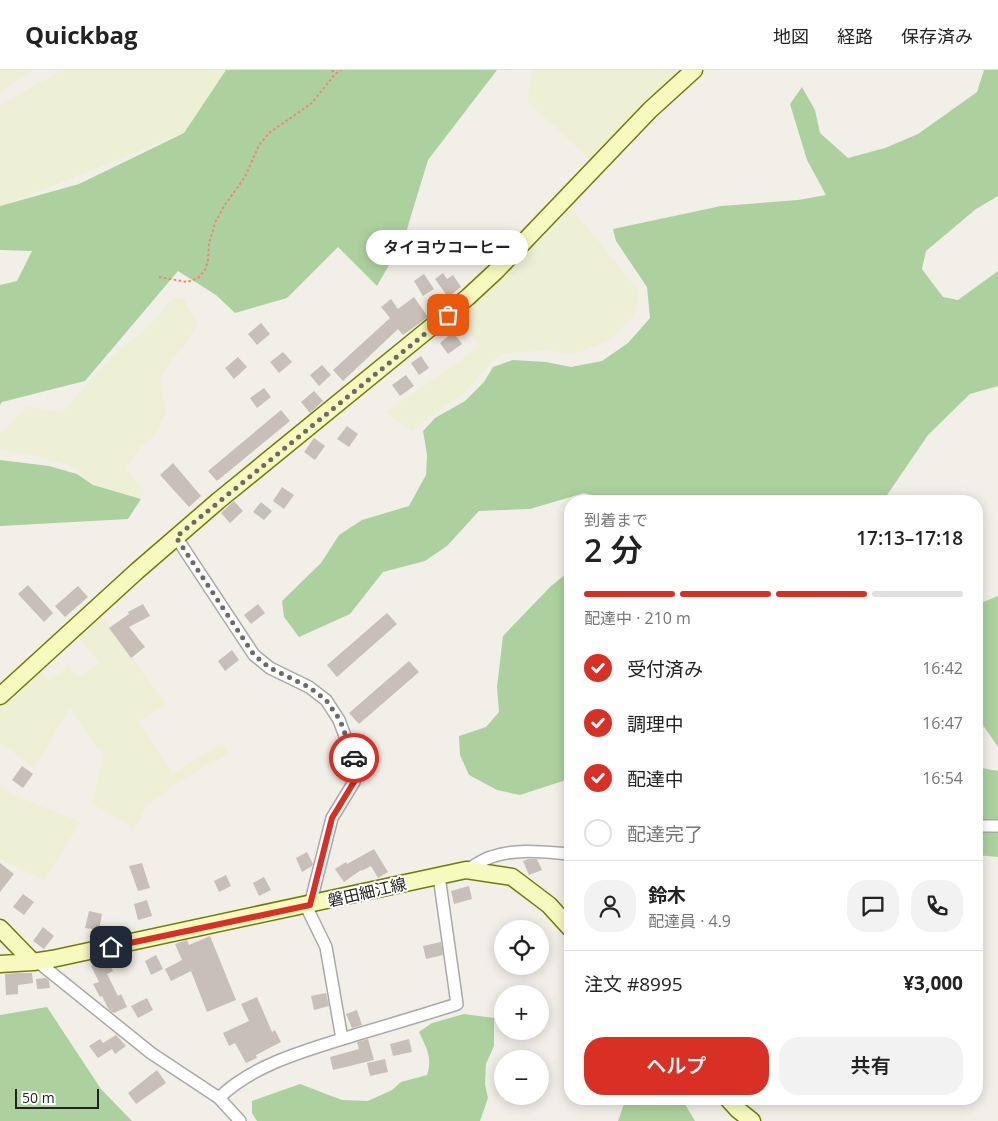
<!DOCTYPE html>
<html lang="ja">
<meta charset="utf-8">
<style>
body{margin:0;font-family:"Open Sans","Noto Sans JP",sans-serif;background:#f2f2f2;color:#222;height:100vh;display:flex;flex-direction:column;font-size:19px;white-space:nowrap}
*{box-sizing:border-box;margin:0}
p{font-size:16px;color:#767676}
.icon{flex:none;width:28px;height:28px;fill:none;stroke:currentColor;stroke-width:2;stroke-linecap:round;stroke-linejoin:round}
.map{position:relative;flex:1;overflow:hidden}
.panel{position:absolute;left:564px;top:425px;width:419px;height:610px;display:flex;flex-direction:column;background:#fff;border-radius:20px;box-shadow:0 2px 12px #0003}
.panel>*{flex:none}
.tools{position:absolute;left:494px;top:850px;display:grid;gap:10px}
.tools a{display:grid;place-items:center;width:55px;height:55px;border-radius:50%;background:#fff;box-shadow:0 2px 12px #0003;font-size:25px}
.scale{position:absolute;left:15px;bottom:12px;width:84px;box-sizing:border-box;padding-left:5px;border:2px solid #222;border-top:0;font-size:14px;line-height:18px;white-space:nowrap;color:#222;-webkit-text-stroke:4px #fff;paint-order:stroke}
.pin{position:absolute;display:grid;place-items:center;width:42px;height:42px;color:#fff;margin:-21px;border-radius:10px;box-shadow:0 2px 8px #0006}
.courier{position:absolute;display:grid;place-items:center;width:50px;height:50px;margin:-25px;border:4px solid #d93025;border-radius:50%;background:#fff;color:#222;box-shadow:0 1px 6px #0007}
.bubble{position:absolute;height:35px;border-radius:18px;background:#fff;box-shadow:0 2px 12px #0003;font-size:16px;font-weight:600;line-height:35px;text-align:center}
.summary em{font-style:normal;font-weight:600}
.summary div{display:flex;flex-direction:column-reverse}
.summary{display:flex;align-items:center;justify-content:space-between;height:85px;padding:0 20px}
h1{font-size:32px;font-weight:600;line-height:38px}
.bar{display:grid;grid-template-columns:repeat(4,1fr);gap:8px 5px;align-content:center;height:60px;padding:0 20px}
.bar i{height:6px;border-radius:4px;background:#e0e0e0}
.bar .selected{background:#d93025}
.bar p{grid-column:span 4}
.line{display:flex;align-items:center;gap:12px;padding:0 20px;border-top:1px solid #e0e0e0}
.line div{flex:1}
.round{display:grid;place-items:center;flex:none;width:52px;height:52px;border-radius:20px;background:#f2f2f2}
ol{padding:0 20px;list-style:none}
li{display:flex;align-items:center;gap:15px;height:55px}
li p{margin-inline-start:auto}
li .icon{padding:5px;border-radius:50%;background:#d93025;color:#fff;stroke-width:4}
li:last-child{color:#767676}
li i{width:28px;height:28px;border:2px solid #e0e0e0;border-radius:50%}
.primary-button{display:flex;gap:10px;margin-top:auto;padding:10px 20px}
.primary-button a{flex:1;height:58px;border-radius:20px;background:#d93025;color:#fff;font-size:20px;font-weight:600;line-height:58px;text-align:center}
.primary-button a+a{background:#f2f2f2;color:#222}
header{display:flex;align-items:center;gap:30px;box-sizing:border-box;height:70px;padding:0 25px;background:#fff;border-bottom:1px solid #e0e0e0}
header strong{font-size:24px}
nav{display:flex;gap:28px;margin-inline-start:auto;font-size:18px}
.map>svg:first-child{display:block}
</style>
<header>
<strong>Quickbag</strong>
<nav><a>地図</a><a>経路</a><a>保存済み</a></nav>
</header>
<div class="map">
<svg width="998" height="1051" viewBox="0 0 998 1051">
<rect width="100%" height="100%" fill="#f2efe9"/>
<path fill="#eef0d5" d="M0 0H31L0 23Z
M62 0H231L184 63 0 137V35Z
M532 0H677L678 1 592 92 527 31Z
M571 138 640 222 633 247 612 268 574 285 548 280 500 284 460 326 412 361 386 342 480 276 457 247 499 212Z
M174 227 184 229 198 255 161 307 166 344 154 366 139 378 126 399 146 423 132 436 104 428 74 397 27 384 0 380V363L28 336 62 342 121 277 143 262Z
M100 544 166 634 139 651 173 704 222 673 229 683 176 714 147 735 134 760 92 733 104 682 97 678 70 639 34 698 0 673V634L39 598 48 610 69 596 79 607 99 593 78 565Z
M0 714 21 728 81 752 44 810 5 792 0 787Z"/>
<path fill="#add19e" d="M226 0H497L428 90 404 169 377 216 338 177 287 228 235 243 216 225 178 201 85 311 2 332 0 335V215L17 211 32 181 0 180V136L79 114 184 63Z
M984 0H998V126L976 139 926 181 922 199 943 227 958 230 998 201V316L970 324 928 365 883 431H614L584 423 530 439 479 441 447 476 425 491 383 502 350 544 299 567 284 547 282 531 321 493 339 465 362 450 409 436 426 405 427 385 423 361 435 348 465 331 484 312 493 297 513 290 546 292 571 297 602 291 628 273 650 248 647 217 616 171 613 159 721 136 798 130 826 125 807 90 790 34 802 17 815 40 820 63 848 88 885 78 918 64 977 22Z
M0 390 49 396 77 404 93 415 141 429 128 449 0 456Z
M570 501V708L563 711 520 725 497 720 469 705 460 685 459 666 486 657 499 642 497 617 503 566 551 516Z
M998 526V677L976 645V535Z
M976 697 998 701V787L976 785Z
M47 937 101 1019 132 1051H0V945Z
M464 944 494 948V976L486 994 485 1014 488 1028 480 1051H257L252 1043V1031L300 1014 342 1030 368 1031 392 1020 401 1012 427 1005C433 988 426 977 419 962L432 953Z
M628 1029H682L695 1051H618L624 1034Z"/>
<path fill="#c7bfb8" d="M443 203 447 209 453 205 461 217 448 227 435 209Z
M424 204 434 219 423 226 414 211Z
M414 227 428 247 403 265 398 259 343 311 333 300 390 248 381 237 391 229 398 239Z
M261 253 270 264 257 275 248 264Z
M453 262 462 274 448 284 440 273Z
M283 282 292 292 279 303 270 292Z
M421 286 429 298 419 305 411 293Z
M238 287 247 297 234 309 225 298Z
M322 295 331 305 319 316 310 305Z
M406 305 414 316 400 326 392 315Z
M264 318 271 327 257 338 250 328Z
M314 321 323 331 310 343 301 332Z
M281 340 290 351 217 411 208 401Z
M347 356 358 364 349 377 337 369Z
M314 368 325 376 315 390 304 382Z
M173 393 201 426 189 437 160 405Z
M282 417 294 425 284 439 273 431Z
M234 431 243 441 230 453 221 443Z
M261 432 272 441 264 450 253 442Z
M28 515 53 543 44 552 18 524Z
M78 516 88 527 65 547 55 536Z
M143 534 150 546 129 557 145 577 131 588 109 558 129 544 128 542Z
M258 534 265 543 251 554 244 545Z
M387 543 397 554 337 607 327 595Z
M232 580 239 590 225 601 218 591Z
M409 591 419 602 359 654 349 643Z
M22 696 33 704 23 718 12 710Z
M374 779 388 802 378 808 371 796 361 801V800L344 812 335 799 346 792 347 794Z
M307 782 313 794 312 796 302 802 296 788Z
M528 789H537L542 800 529 805 523 791Z
M0 793 14 804 0 822Z
M142 793 150 818 138 821 129 796Z
M226 805 231 816 219 822 214 811Z
M264 807 271 820 259 826 253 813Z
M469 816 472 829 454 834 451 821Z
M23 824 34 832 24 845 13 837Z
M147 830 152 846 138 850 134 834Z
M89 841 102 844 99 860 85 858Z
M43 857 54 866 44 879 33 871Z
M210 866 236 930 207 942 191 901 171 911 165 899 182 890 175 874 187 870 189 875Z
M441 872 443 885 426 889 423 876Z
M156 885 163 899 151 905 145 891Z
M107 889 113 901 107 904 118 926 121 924 127 937 114 943 109 940 102 926 100 927 93 914 99 912 91 896Z
M17 903H32L33 913 18 915V924L6 925 5 904Z
M46 908 49 911 50 918 37 919 36 909Z
M326 923 329 936 314 940 311 926Z
M257 927 272 962 275 960 281 972 256 985 257 988 246 993 235 973 229 976 223 963 249 951 241 934Z
M147 928 153 940 138 948 131 936Z
M357 940 362 955 352 958 346 944Z
M116 965 126 976 115 984 112 979 98 988 89 976 100 969 103 973Z
M368 969 374 990 333 1000 330 987 359 979 357 972Z
M409 969 412 982 393 986 390 974Z
M385 989 388 1002 370 1006 367 993Z
M157 1000 166 1013 136 1034 128 1023Z"/>
<g fill="none" stroke-linecap="round" stroke-linejoin="round">
<defs>
<path id="street" d="M176 467 254 585 270 598 309 617 326 630 339 650 357 698 354 712 332 748 310 835
M976 756H998
M466 800C474 796 482 790 491 787 516 778 544 782 570 784
M306 836 326 877 342 969
M38 892 151 983 219 1028 240 1051
M219 1028C253 994 310 979 355 965 389 955 423 945 457 934L439 806"/>
<path id="secondary" d="M0 626 137 501 218 431 468 227 496 201 650 40 694 0
M0 858 33 892
M0 894 33 892 52 889 466 800 512 807 549 835 570 858
M728 1029 737 1039 752 1051"/>
</defs>
<use href="#street" stroke="#a9a9a9" stroke-width="14"/>
<use href="#secondary" stroke="#707d05" stroke-width="19"/>
<path stroke="#fa8072" stroke-width="2" stroke-dasharray="2.5 2.5" stroke-linecap="butt" d="M332 0 335 4
M159 207 187 212 198 208 205 200 208 191 209 173 215 153 224 136 245 107 259 75 269 63 312 33 335 4 341 0"/>
<use href="#street" stroke="#fff" stroke-width="11"/>
<use href="#secondary" stroke="#f7fabf" stroke-width="16"/>
</g>
<g fill="none" stroke-linecap="round" stroke-linejoin="round">
<path stroke="#6b6a68" stroke-width="5" stroke-dasharray="0 9" d="M354 688 340 650 326 630 309 617 270 598 254 585 176 467 448 245"/>
<path stroke="#d93025" stroke-width="6" d="M111 877 310 835 332 748 354 712 358 698 354 688"/>
</g>
<g text-anchor="middle" stroke-width="4" stroke-linejoin="round" paint-order="stroke">
<g font-size="16" fill="#222" stroke="#fff">
<text transform="translate(367 822) rotate(-13)" y="6">磐田細江線</text>
</g>
</g>
</svg>
<div class="tools">
<a><svg class="icon" aria-label="locate" viewBox="0 0 24 24"><circle cx="12" cy="12" r="6"/><path d="M12 2v4M12 18v4M2 12h4M18 12h4"/></svg></a>
<a>+</a>
<a>−</a>
</div>
<div class="scale">50 m</div>
<div class="pin" style="left:448px;top:245px;background:#ea580c"><svg class="icon" aria-label="bag" viewBox="0 0 24 24"><path d="M5 8h14l-1 12H6zM9 8a3 3 0 0 1 6 0"/></svg></div>
<div class="pin" style="left:111px;top:877px;background:#1f2937"><svg class="icon" aria-label="home" viewBox="0 0 24 24"><path d="M3 11l9-7 9 7M6 9v11h12V9"/></svg></div>
<div class="courier" style="left:354px;top:688px"><svg class="icon" aria-label="car" viewBox="0 0 24 24"><path d="M5 17H2v-5l4-1 3-4h7l3 4 3 1v5h-3M9 17h6M6 11h13"/><circle cx="7" cy="17" r="2"/><circle cx="17" cy="17" r="2"/></svg></div>
<div class="bubble" style="left:366px;top:160px;width:162px">タイヨウコーヒー</div>
<section class="panel">
<div class="summary"><div><h1>2 分</h1><p>到着まで</p></div><em>17:13–17:18</em></div>
<div class="bar"><i class="selected"></i><i class="selected"></i><i class="selected"></i><i></i><p>配達中 · 210 m</p></div>
<ol>
<li><svg class="icon" aria-label="check" viewBox="0 0 24 24"><path d="M5 12l5 5 9-10"/></svg>受付済み<p>16:42</p></li>
<li><svg class="icon" aria-label="check" viewBox="0 0 24 24"><path d="M5 12l5 5 9-10"/></svg>調理中<p>16:47</p></li>
<li><svg class="icon" aria-label="check" viewBox="0 0 24 24"><path d="M5 12l5 5 9-10"/></svg>配達中<p>16:54</p></li>
<li><i></i>配達完了</li>
</ol>
<div class="line" style="height:90px"><a class="round"><svg class="icon" aria-label="person" viewBox="0 0 24 24"><circle cx="12" cy="8" r="4"/><path d="M4 21q1-7 8-7t8 7"/></svg></a><div><b>鈴木</b><p>配達員 · 4.9</p></div><a class="round"><svg class="icon" aria-label="chat" viewBox="0 0 24 24"><path d="M4 5h16v11H9l-5 4z"/></svg></a><a class="round"><svg class="icon" aria-label="phone" viewBox="0 0 24 24"><path d="M5 4h4l2 5-3 2q2 4 5 5l2-3 5 2v4C11 20 4 13 5 4z"/></svg></a></div>
<div class="line" style="height:65px"><div>注文 #8995</div><b>¥3,000</b></div>
<div class="primary-button"><a>ヘルプ</a><a>共有</a></div>
</section>
</div>
